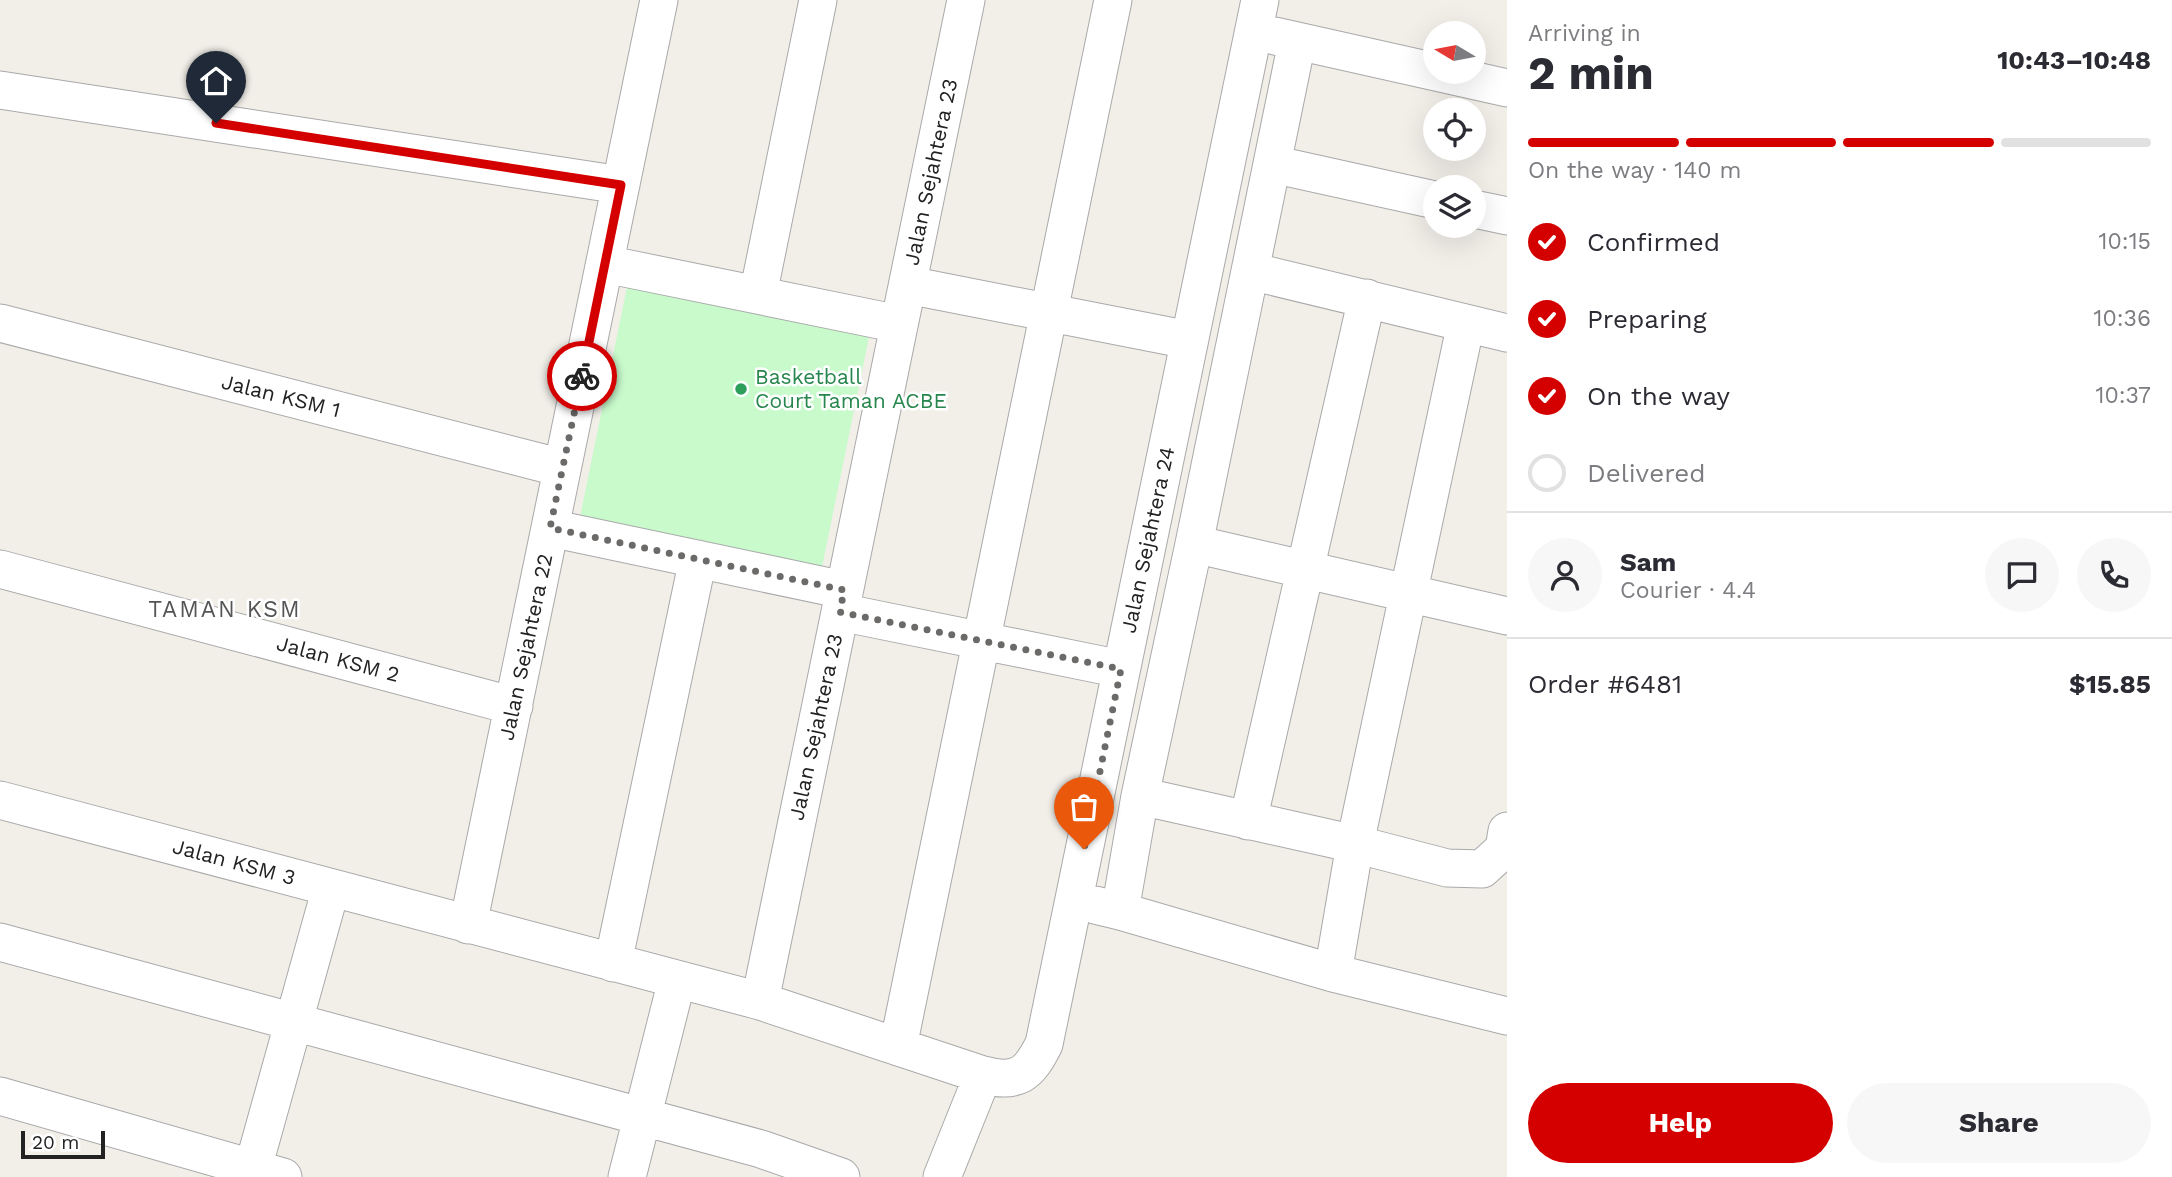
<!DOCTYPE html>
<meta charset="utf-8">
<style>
body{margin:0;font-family:"Work Sans",sans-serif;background:#f7f7f7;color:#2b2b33;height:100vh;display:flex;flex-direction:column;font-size:26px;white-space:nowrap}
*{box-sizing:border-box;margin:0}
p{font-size:23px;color:#7c7c81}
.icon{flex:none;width:38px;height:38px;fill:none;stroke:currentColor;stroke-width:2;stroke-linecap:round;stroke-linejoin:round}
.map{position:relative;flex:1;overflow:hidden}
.details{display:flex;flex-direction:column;background:#fff;width:665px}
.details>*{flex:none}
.needle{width:46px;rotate:280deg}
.fabs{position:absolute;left:1423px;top:21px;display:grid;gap:14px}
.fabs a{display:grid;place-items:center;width:63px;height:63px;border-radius:50%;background:#fff;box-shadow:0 7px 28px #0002;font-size:35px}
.scale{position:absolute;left:21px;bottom:18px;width:84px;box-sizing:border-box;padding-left:7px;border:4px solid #222;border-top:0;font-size:19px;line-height:24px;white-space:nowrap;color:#222;-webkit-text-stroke:5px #fff;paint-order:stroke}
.pin{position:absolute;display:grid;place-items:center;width:60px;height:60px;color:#fff;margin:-72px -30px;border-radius:50% 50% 50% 0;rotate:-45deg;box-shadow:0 0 7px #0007}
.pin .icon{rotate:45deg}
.courier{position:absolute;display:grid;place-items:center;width:70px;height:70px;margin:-35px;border:5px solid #d40000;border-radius:50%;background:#fff;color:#222;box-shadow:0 2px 9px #0007}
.headline em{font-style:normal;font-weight:700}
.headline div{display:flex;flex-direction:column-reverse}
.headline{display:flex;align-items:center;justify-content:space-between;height:119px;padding:0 21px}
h1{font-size:46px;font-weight:700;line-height:52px}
.bar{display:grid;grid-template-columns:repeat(4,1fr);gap:10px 7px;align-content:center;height:84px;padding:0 21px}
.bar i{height:9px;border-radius:5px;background:#e1e1e2}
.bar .current{background:#d40000}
.bar p{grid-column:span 4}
.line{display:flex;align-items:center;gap:18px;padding:0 21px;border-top:2px solid #e1e1e2}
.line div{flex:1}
.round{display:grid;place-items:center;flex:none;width:74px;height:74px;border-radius:37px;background:#f7f7f7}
ol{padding:0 21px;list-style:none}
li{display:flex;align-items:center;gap:21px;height:77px}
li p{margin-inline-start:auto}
li .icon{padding:7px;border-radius:50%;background:#d40000;color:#fff;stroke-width:4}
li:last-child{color:#7c7c81}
li i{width:38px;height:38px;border:4px solid #e1e1e2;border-radius:50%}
.action{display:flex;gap:14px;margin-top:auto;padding:14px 21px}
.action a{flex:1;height:80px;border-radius:42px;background:#d40000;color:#fff;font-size:28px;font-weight:700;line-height:80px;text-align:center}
.action a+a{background:#f7f7f7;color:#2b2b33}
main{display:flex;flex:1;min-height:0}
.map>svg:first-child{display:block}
</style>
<main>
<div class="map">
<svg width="1507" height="1177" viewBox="0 0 1507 1177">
<rect width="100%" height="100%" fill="#f2efe9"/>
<path fill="#c8facc" d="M627 287 869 337 822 567 580 517Z"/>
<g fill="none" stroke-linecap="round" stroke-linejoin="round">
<defs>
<path id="minor" d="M1275 36 1507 88
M0 90 621 185
M1272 164 1435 200
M1474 209 1507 216
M605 264 899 324
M1250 271 1507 333
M908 285 1189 340
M758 295 818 0
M0 323 562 468
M550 528 844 590
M1194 544 1507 616
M0 569 514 706
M840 612 1121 669
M1140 796 1355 844 1447 868 1482 869 1504 849 1507 831
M0 800 760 1001 983 1075C1018 1084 1029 1074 1044 1044L1260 0
M1248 821 1367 298
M1095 905 1120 911 1333 973 1507 1016
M1120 911 1140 796 1194 544 1297 42
M468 925 659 0
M0 942 761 1149 841 1177
M613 963 698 559
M1333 973 1355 844 1466 323
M760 1001 966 0
M898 1047 1113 0
M0 1096 283 1177
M253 1168 331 888
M627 1177 677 980
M942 1177 983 1075"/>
</defs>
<use href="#minor" stroke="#a9a9a9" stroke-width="39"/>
<use href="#minor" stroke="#fff" stroke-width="37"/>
</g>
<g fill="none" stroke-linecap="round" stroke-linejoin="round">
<path stroke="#6b6a68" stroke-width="7" stroke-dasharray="0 12.6" d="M582 376 550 528 844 590 840 612 1121 669 1084 849"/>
<path stroke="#d40000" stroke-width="9" d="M216 123 621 185 582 376"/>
</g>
<circle fill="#2e9e5b" stroke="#fff" stroke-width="2.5" cx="741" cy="389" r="7"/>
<g text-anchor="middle" stroke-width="5" stroke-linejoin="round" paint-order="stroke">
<g font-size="21" fill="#222" stroke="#fff">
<text transform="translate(931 172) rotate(-78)" y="7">Jalan Sejahtera 23</text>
<text transform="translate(281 396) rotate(14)" y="7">Jalan KSM 1</text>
<text transform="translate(1148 540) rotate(-78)" y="7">Jalan Sejahtera 24</text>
<text transform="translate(526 647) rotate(-78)" y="7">Jalan Sejahtera 22</text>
<text transform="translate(338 659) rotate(15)" y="7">Jalan KSM 2</text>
<text transform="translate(816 727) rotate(-78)" y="7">Jalan Sejahtera 23</text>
<text transform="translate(234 862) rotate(15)" y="7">Jalan KSM 3</text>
</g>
<g font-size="21" fill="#27864d" stroke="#fff" text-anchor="start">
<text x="755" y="384">Basketball<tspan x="755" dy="24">Court Taman ACBE</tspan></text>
</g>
<g font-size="23" letter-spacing="2" fill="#555" stroke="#fff">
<text x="225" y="617">TAMAN KSM</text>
</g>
</g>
</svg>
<div class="fabs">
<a><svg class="needle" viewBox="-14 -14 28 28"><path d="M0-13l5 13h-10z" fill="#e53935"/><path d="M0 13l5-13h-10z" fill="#7c7c81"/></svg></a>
<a><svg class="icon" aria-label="locate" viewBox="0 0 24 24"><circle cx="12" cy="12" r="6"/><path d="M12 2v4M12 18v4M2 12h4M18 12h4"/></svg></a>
<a><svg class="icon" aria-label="layers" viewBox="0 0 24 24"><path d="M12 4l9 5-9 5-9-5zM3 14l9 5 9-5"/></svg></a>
</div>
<div class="scale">20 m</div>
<div class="pin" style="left:1084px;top:849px;background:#ea580c"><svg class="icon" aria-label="bag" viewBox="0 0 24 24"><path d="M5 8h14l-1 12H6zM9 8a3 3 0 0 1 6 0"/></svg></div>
<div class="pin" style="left:216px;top:123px;background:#1f2937"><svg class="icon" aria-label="home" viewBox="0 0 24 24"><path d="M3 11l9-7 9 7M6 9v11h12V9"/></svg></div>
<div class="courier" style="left:582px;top:376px"><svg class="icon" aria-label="bike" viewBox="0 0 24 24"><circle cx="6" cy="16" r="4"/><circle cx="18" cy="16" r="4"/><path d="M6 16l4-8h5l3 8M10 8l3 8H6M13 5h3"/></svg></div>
</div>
<section class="details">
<div class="headline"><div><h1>2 min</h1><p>Arriving in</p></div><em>10:43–10:48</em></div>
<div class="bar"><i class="current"></i><i class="current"></i><i class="current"></i><i></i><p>On the way · 140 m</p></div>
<ol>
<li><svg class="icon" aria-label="check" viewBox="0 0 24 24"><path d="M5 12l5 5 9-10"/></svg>Confirmed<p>10:15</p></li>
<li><svg class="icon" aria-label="check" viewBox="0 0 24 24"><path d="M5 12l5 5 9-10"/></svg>Preparing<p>10:36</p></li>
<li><svg class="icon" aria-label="check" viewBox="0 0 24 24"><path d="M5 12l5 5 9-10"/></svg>On the way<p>10:37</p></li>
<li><i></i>Delivered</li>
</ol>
<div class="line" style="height:126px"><a class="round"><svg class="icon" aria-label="person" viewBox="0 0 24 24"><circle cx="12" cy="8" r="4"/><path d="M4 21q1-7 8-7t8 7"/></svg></a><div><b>Sam</b><p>Courier · 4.4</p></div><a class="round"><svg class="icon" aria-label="chat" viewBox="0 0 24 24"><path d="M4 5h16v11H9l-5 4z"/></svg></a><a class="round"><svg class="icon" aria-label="phone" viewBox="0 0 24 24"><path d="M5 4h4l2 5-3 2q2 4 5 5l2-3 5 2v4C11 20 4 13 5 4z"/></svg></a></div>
<div class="line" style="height:91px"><div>Order #6481</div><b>$15.85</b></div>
<div class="action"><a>Help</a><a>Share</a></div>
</section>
</main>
